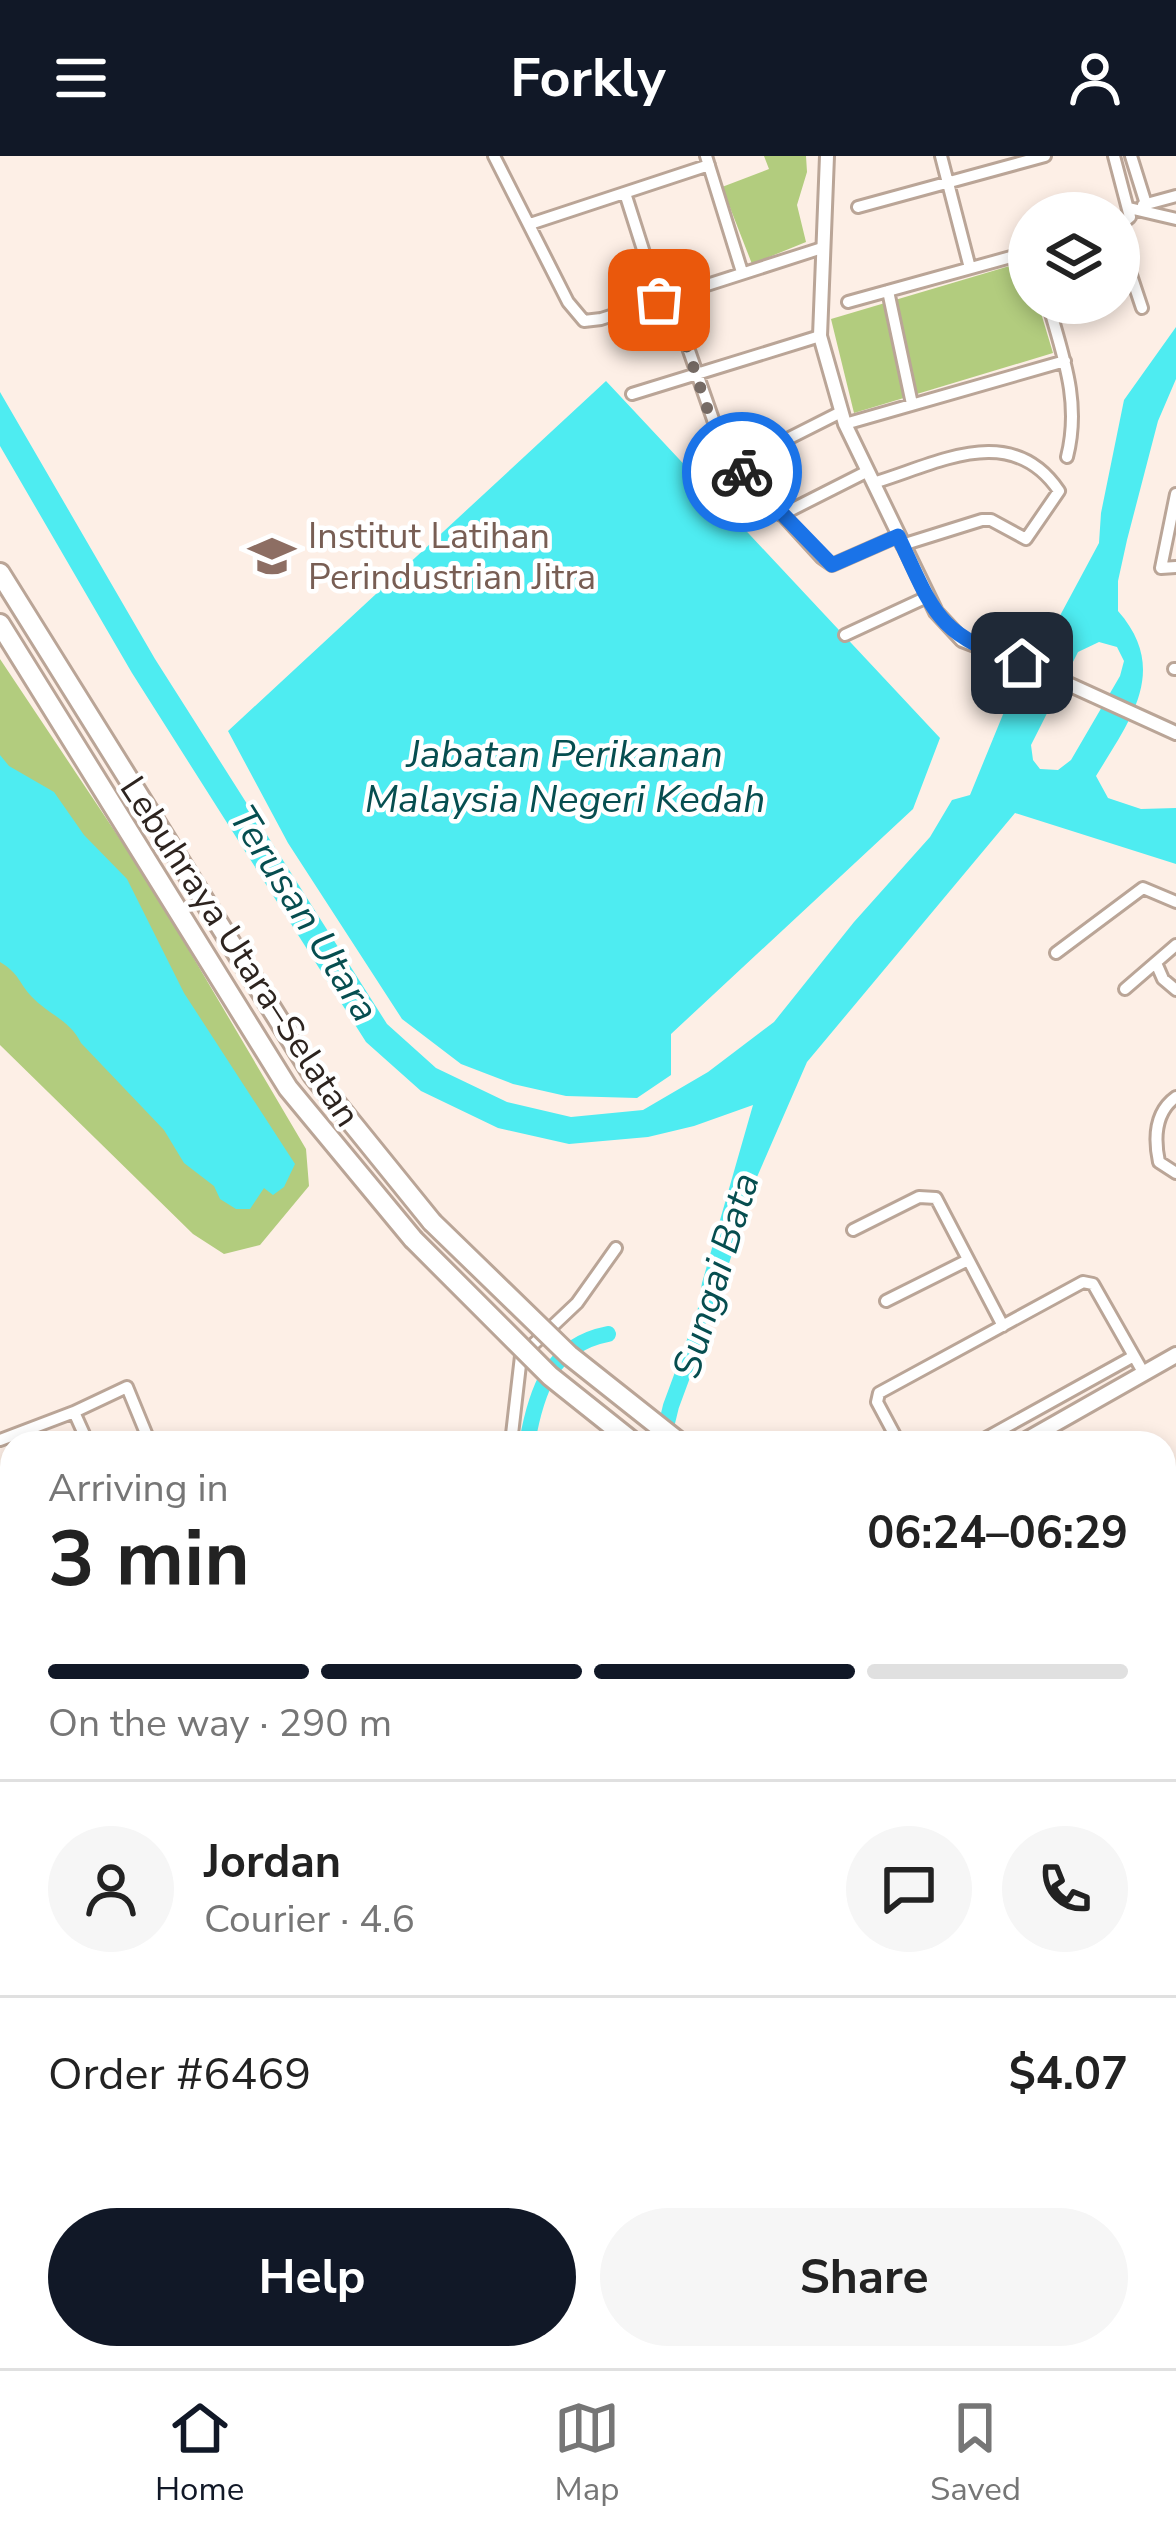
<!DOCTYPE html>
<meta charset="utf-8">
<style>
body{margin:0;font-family:"Nunito Sans",sans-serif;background:#f6f6f6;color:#222;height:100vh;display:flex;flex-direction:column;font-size:45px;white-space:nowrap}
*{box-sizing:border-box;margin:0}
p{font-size:39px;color:#767676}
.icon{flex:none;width:66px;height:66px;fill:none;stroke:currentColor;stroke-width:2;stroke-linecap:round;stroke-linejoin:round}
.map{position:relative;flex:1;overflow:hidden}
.drawer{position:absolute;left:0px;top:1275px;width:1176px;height:939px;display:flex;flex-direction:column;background:#fff;border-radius:36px 36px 0 0;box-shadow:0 6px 18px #0003}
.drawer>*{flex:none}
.controls{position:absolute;left:1008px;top:36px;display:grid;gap:24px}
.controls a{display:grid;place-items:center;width:132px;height:132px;border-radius:50%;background:#fff;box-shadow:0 6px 18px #0003;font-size:60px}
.pin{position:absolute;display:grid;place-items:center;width:102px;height:102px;color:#fff;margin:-51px;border-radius:24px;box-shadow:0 6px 18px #0006}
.courier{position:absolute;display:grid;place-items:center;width:120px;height:120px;margin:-60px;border:9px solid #1a73e8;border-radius:50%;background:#fff;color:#222;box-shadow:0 3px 15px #0007}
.overview em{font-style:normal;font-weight:700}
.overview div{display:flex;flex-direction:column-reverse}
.overview{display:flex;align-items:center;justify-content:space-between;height:204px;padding:0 48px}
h1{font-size:78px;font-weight:700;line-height:90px}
.bar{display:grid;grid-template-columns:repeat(4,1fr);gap:18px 12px;align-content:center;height:144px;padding:0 48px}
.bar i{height:15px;border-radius:9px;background:#e0e0e0}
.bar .current{background:#111827}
.bar p{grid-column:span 4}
.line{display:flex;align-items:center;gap:30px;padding:0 48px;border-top:3px solid #e0e0e0}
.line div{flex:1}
.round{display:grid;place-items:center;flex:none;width:126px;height:126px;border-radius:63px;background:#f6f6f6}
.cta{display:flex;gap:24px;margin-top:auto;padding:24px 48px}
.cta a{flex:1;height:138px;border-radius:72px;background:#111827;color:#fff;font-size:48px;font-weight:700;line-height:138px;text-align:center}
.cta a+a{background:#f6f6f6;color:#222}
header{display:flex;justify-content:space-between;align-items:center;height:156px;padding:0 48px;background:#111827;color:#fff;font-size:54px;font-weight:700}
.tab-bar{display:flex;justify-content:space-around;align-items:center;height:168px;border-top:3px solid #e0e0e0;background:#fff;font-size:33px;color:#767676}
.tab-bar a{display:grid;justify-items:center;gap:6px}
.tab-bar .current{color:#111827}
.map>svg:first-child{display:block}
</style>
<header><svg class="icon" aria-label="menu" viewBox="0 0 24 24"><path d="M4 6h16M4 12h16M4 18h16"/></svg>Forkly<svg class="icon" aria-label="person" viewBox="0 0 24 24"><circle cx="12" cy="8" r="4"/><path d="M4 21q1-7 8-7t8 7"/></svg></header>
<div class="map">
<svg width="1176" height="2212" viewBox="0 0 1176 2212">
<rect width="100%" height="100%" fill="#fdefe6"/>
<path fill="#b2cc7e" d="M764 0H806L807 16 797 49 806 86 752 108 722 31 769 13Z
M1026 105 1029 147H1038L1053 197 854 257 831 163Z
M0 503 150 728 306 993 309 1030 260 1089 224 1098 193 1078 0 889Z"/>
<path fill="#4eecf1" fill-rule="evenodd" d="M1176 171V223L1158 265 1127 384 1118 425V455C1170 514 1130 564 1096 620L1108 642 1141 653 1176 652V708L1015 657 807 906 757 1021 722 1129 689 1206 702 1127 753 949 694 970 648 981 569 988 498 972 421 935 366 886 132 517 0 290V236L155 503 387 868 436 912 507 946 571 961 643 954 708 916 774 866 854 766 930 681 952 644 970 639 1013 534 1019 536 1099 387 1101 357 1124 244ZM1099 486 1117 491 1124 505 1120 520 1071 604 1058 614 1040 613 1033 604 1031 589 1078 496Z
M606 225 940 582 913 653 671 878V919L637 942 566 940 513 928 461 908 402 863 288 687 228 575Z
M0 599 9 610 54 636 84 679 127 723 184 837 295 1008 284 1031 273 1039 264 1032 250 1053H236L220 1043 214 1030 184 1007 164 974 81 887C71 865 48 858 32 841 18 826 20 818 0 806Z"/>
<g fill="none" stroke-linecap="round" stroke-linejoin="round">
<path stroke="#4eecf1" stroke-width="3" d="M0 1866 12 1867"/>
<path stroke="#4eecf1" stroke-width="16" d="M527 1287C536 1235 551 1189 608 1178
M662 1287 671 1250 695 1185
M480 2202 483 2212
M1127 2202 1130 2212"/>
<defs>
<path id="minor" d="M494 0 568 146 584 165 601 163 822 92
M706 0 742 116
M941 0 970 112
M1114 0 1130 61 1119 70
M1131 0 1146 48
M625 37 659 144
M1143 49 1176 40
M858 51 1045 0
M1129 52 1176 63
M530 68 709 9
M1119 83 1142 152
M888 135 912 248
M670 140 724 295 822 402 832 409 898 380
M848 146 1029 96
M1048 147C1063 200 1081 246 1067 301
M632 238 820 180
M845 268 1065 205
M736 309 841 256
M873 327C937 308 1011 264 1059 335L1026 383 991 364H982L902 389
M1176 338 1161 412 1176 411
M781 359 868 315
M845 479 927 441
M1174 513H1176
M1056 797 1143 732 1176 746
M1156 807 1163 823 1176 834
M1125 833 1176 789
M1176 941C1155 956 1154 982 1159 1006L1176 1017
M853 1074 919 1041 936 1042 1003 1170
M886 1145 968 1104
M74 1256 127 1231 150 1287
M0 1284 74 1256 88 1287
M511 1287 521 1200 577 1147 616 1092
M899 1287 877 1246 879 1237 1083 1126 1093 1128 1143 1216
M977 1287 1134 1200
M1164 1656 1176 1662
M313 2202 316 2212
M394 2202 397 2212
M1102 2202 1103 2212"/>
<path id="tertiary" d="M827 0 820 180 845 268 936 456 962 484 1022 507 1176 577
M422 2202 424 2212"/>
<path id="secondary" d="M1021 1287 1176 1199
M0 1855 12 1857"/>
<path id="motorway" d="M0 417 313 919 432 1066
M0 468 288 932 413 1083
M1164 1573 1176 1580
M1164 1608 1176 1615"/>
</defs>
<use href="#minor" stroke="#baa597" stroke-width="16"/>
<use href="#tertiary" stroke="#baa597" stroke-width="18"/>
<use href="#secondary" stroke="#baa597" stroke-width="20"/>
<use href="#motorway" stroke="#baa597" stroke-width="24"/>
<use href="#minor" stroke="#fff" stroke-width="10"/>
<use href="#tertiary" stroke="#fff" stroke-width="12"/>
<use href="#secondary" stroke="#fff" stroke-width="14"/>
<use href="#motorway" stroke="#fff" stroke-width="18"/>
<defs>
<path id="motorway-bridge" d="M432 1066 569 1199 680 1287
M413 1083 550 1220 634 1287"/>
</defs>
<use href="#motorway-bridge" stroke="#baa597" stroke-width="24" stroke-linecap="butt"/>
<use href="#motorway-bridge" stroke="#fff" stroke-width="18"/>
</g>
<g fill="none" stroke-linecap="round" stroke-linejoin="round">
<path stroke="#766b65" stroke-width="12" stroke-dasharray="0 21.6" d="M659 144 670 140 716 279 742 316"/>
<path stroke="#1a73e8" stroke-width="15" d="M742 316 832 409 898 380C935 459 936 478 1022 507"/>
</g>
<defs>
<symbol id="university-bare" viewBox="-9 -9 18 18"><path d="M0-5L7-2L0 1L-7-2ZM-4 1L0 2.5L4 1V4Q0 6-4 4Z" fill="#8d6e63" stroke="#fff" stroke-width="2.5" paint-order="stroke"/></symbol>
</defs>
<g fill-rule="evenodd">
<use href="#university-bare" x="239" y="367" width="66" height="66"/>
</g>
<g text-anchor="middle" stroke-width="9" stroke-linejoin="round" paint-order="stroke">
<g font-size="36" fill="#785e54" stroke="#fff" text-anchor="start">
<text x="308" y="392">Institut Latihan<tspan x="308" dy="41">Perindustrian Jitra</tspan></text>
</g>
<g font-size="36" fill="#2d241f" stroke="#fff">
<text transform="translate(241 795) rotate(57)" y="13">Lebuhraya Utara–Selatan</text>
</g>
<g font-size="39" font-style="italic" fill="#064e50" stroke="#fff">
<text x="565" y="611">Jabatan Perikanan<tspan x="565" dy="45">Malaysia Negeri Kedah</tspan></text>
<text transform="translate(305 757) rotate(58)" y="14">Terusan Utara</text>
<text transform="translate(715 1119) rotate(-73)" y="14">Sungai Bata</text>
</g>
</g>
</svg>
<div class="controls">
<a><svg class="icon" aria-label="layers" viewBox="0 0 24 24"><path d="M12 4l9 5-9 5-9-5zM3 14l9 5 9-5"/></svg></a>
</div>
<div class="pin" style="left:659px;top:144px;background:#ea580c"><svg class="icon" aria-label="bag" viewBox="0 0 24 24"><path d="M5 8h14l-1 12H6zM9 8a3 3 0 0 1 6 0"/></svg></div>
<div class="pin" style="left:1022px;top:507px;background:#1f2937"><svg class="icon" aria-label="home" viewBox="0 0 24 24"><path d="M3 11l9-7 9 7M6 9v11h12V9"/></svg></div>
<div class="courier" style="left:742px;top:316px"><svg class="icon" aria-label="bike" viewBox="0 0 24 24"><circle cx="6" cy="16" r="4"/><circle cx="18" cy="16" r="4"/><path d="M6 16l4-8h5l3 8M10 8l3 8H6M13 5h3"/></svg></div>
<section class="drawer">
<div class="overview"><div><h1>3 min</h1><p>Arriving in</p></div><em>06:24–06:29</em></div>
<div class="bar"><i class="current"></i><i class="current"></i><i class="current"></i><i></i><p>On the way · 290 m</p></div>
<div class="line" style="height:216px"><a class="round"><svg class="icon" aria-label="person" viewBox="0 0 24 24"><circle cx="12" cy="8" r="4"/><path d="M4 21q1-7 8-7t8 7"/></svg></a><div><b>Jordan</b><p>Courier · 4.6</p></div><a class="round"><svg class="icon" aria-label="chat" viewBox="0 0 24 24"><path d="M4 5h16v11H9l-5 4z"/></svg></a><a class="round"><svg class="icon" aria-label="phone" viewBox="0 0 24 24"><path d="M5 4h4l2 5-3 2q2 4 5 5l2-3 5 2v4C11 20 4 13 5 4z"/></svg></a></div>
<div class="line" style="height:156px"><div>Order #6469</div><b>$4.07</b></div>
<div class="cta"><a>Help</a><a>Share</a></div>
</section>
</div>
<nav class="tab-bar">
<a class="current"><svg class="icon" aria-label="home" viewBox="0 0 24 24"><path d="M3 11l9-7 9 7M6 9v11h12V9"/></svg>Home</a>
<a><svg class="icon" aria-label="map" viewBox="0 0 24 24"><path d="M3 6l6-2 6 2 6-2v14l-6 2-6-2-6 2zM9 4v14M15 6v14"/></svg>Map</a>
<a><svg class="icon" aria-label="saved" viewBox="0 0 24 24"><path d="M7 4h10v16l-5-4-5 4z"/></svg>Saved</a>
</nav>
